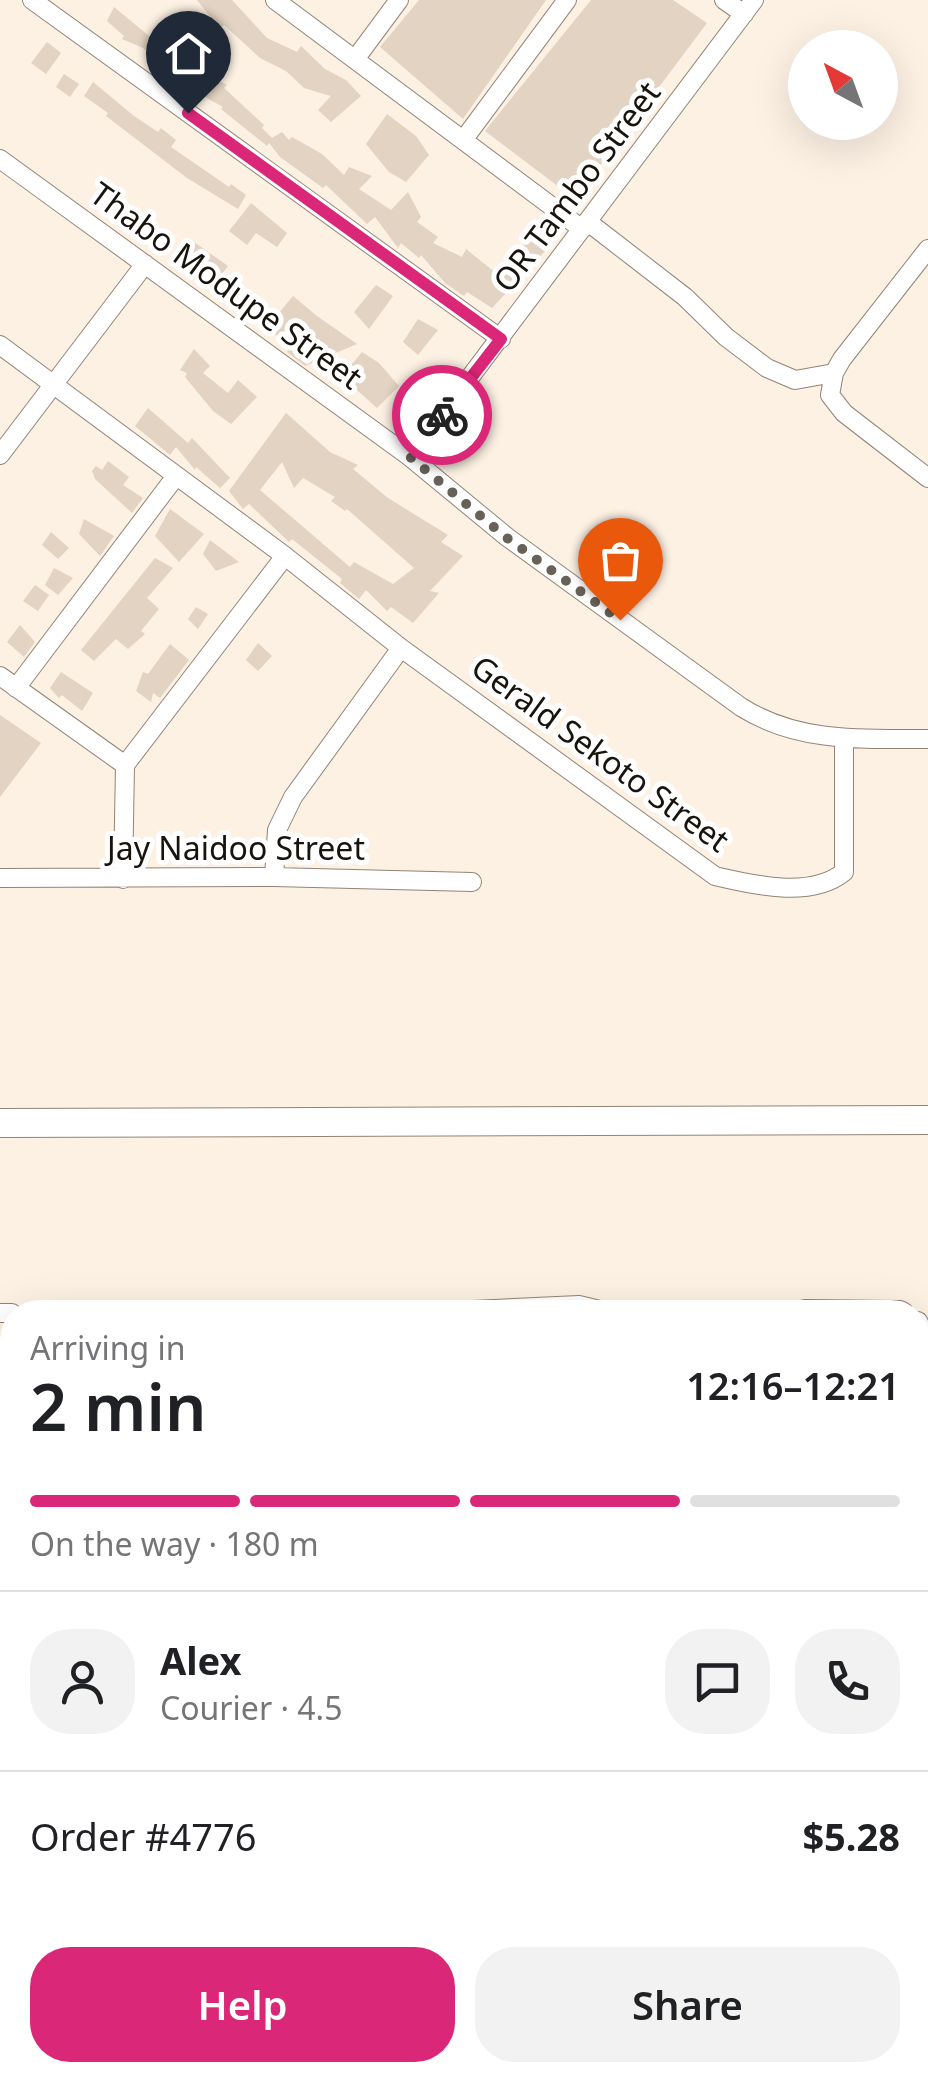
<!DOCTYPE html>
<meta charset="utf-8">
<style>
body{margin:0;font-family:"Noto Sans",sans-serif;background:#f2f2f2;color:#202124;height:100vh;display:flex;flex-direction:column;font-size:38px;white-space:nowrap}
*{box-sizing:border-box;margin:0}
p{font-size:32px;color:#757577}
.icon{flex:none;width:55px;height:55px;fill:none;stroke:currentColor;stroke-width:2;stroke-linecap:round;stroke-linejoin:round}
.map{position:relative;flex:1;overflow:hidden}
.drawer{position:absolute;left:0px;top:1300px;width:930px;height:782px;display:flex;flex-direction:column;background:#fff;border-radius:40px 40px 0 0;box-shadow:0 10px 40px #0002}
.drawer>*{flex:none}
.needle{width:65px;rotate:319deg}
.buttons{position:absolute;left:788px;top:30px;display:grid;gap:20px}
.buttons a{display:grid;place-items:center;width:110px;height:110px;border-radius:50%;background:#fff;box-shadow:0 10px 40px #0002;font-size:50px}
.pin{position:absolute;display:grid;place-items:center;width:85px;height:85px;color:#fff;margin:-102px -42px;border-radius:50% 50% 50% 0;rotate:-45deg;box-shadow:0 0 10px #0007}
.pin .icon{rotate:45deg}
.courier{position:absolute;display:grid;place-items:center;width:100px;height:100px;margin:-50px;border:8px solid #db2777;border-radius:50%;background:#fff;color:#222;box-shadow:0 2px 12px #0007}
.head em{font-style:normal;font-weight:600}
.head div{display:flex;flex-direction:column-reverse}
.head{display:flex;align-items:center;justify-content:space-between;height:170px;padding:0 30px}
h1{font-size:65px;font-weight:600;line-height:75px}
.bar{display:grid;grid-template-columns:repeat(4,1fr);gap:15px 10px;align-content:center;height:120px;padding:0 30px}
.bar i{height:12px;border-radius:8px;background:#e0e0e0}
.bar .on{background:#db2777}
.bar p{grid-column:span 4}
.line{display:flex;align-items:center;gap:25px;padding:0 30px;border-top:2px solid #e0e0e0}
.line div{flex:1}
.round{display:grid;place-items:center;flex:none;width:105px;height:105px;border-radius:40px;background:#f2f2f2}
.primary-button{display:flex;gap:20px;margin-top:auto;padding:20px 30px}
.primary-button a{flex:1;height:115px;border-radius:40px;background:#db2777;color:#fff;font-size:40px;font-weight:600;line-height:115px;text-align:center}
.primary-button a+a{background:#f2f2f2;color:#202124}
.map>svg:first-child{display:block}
</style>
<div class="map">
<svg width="928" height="2081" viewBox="0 0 928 2081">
<rect width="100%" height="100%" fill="#fdf1e4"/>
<path fill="#e2d3c2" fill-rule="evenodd" d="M197 0H232L267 38 297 52 301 46 325 69 346 80 361 96 331 122 318 110 331 96 304 88 286 71 260 58 224 25 220 29Z
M419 0H546L463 119 380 47Z
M591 0H673L707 23 575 199 485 131Z
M114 7 172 55 227 85 224 88 264 125 262 128 272 138 282 132 289 140 292 137 322 154 344 175 349 167 372 176 359 189 391 210 408 192 421 217 417 222 438 237 433 243 462 257 466 249 497 274 541 225 562 233 492 308 467 292 464 296 445 283 421 255 419 258 401 243 398 248 375 217 367 224 326 185 323 188 280 157 269 143 267 146 221 109 223 107 191 89 143 48 122 39 124 36 107 21Z
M47 42 61 53 46 74 31 63Z
M64 74 79 84 70 97 56 87Z
M93 82 134 116 158 132 161 128 176 140 171 147 229 187 231 184 246 195 238 209 187 178 106 116 108 113 84 96Z
M387 114 416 136 429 155 406 182 389 172 366 144Z
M251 203 287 233 277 247 256 233 247 245 229 231Z
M194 242 228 266 218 279 185 254Z
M376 285 393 296 369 329 354 312Z
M293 296 317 316 357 344 305 366 287 352 289 349 268 326Z
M418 319 438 330 418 355 403 342Z
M194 349 210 366 203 373 228 393 238 380 257 397 231 424 213 411 185 377 187 373 180 370Z
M362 352 379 363 399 386 377 408 357 390 354 394 338 381Z
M148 408 188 443 192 438 230 478 220 488 196 467 195 470 176 447 170 455 135 426Z
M286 413 330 452 358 465 353 469 388 498 448 535 441 542 463 556 430 591 439 593 413 623 391 607 387 611 366 590 359 599 340 583 342 579 292 539 289 542 249 504 243 509 229 491ZM282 462 294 488 303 478 335 497 331 501 345 511 347 509 414 568 393 584 354 562 350 567 260 490Z
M108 461 129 477 123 485 143 498 132 513 95 479 92 471 96 466 102 470Z
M170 509 204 534 179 562 155 536Z
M84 519 114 536 100 556 79 534Z
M51 532 69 548 58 559 42 545Z
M210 540 239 562 216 571 203 554Z
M155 558 173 568 147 598 159 609 141 631 145 634 128 649 116 639 94 661 81 650Z
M54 568 73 578 58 595 45 585Z
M35 585 49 595 38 611 23 601Z
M196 607 208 614 198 629 188 619Z
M20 625 35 642 24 657 7 642Z
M258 643 272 656 258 671 246 660Z
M170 644 189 660 160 698 153 693 151 702 136 691 143 672 148 674Z
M61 672 93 693 82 711 62 695 59 698 50 688Z
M0 715 41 743 0 797Z"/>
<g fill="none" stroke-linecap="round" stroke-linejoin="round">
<defs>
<path id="street" d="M32 0 501 339
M275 0 582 229
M724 0 744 14
M356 58 399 0
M464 139 567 0
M0 159 410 457 507 537 741 707C798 743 863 739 928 739
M588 222 685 297 726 337 767 368 795 380 834 373
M928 249 842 359 834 373 830 395 844 413 928 478
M0 345 285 556 401 648 715 876C753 885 811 899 844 872V739
M0 455 145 264
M410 457 754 0
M0 676 125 765
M16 688 176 476
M274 877 277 830 293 797 401 648
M0 878 274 877 472 882
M123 879 125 765 285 556
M429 1312 579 1305 608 1312
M796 1312 805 1309 900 1310 904 1312
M0 1313H12
M918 1321 928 1340
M0 1452H12
M918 1578H928
M0 1592H12
M918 1723 928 1722
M0 1807 12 1814
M918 1916 928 1913
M0 1948H12
M918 2064 928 2061
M862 2081 899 2070"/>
<path id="primary" d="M0 1123 928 1120"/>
</defs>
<use href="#street" stroke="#928475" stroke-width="20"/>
<use href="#primary" stroke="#928475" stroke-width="30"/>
<use href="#street" stroke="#fff" stroke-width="18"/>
<use href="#primary" stroke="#fff" stroke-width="28"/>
</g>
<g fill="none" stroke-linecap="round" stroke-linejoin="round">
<path stroke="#686158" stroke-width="10" stroke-dasharray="0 18" d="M442 415 410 457 507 538 620 620"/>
<path stroke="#db2777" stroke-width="12" d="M188 113 501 339 442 415"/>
</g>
<g text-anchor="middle" stroke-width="10" stroke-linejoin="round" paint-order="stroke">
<g font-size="32" fill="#18130d" stroke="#fff">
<text transform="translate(577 187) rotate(-53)" y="11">OR Tambo Street</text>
<text transform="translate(226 286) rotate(36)" y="11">Thabo Modupe Street</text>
<text transform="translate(600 754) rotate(36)" y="11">Gerald Sekoto Street</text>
<text x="236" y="860">Jay Naidoo Street</text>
</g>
</g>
</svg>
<div class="buttons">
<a><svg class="needle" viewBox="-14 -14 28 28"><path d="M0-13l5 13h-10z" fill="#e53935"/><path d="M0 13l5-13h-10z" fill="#757577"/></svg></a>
</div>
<div class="pin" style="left:620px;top:620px;background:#ea580c"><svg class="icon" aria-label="bag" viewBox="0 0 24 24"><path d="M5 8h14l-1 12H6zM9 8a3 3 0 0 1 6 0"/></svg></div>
<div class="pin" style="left:188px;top:113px;background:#1f2937"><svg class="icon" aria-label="home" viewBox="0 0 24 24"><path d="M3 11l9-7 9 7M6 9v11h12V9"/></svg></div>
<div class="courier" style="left:442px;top:415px"><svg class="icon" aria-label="bike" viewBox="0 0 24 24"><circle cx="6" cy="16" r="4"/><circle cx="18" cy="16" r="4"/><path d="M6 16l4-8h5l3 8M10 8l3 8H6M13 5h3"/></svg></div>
<section class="drawer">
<div class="head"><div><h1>2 min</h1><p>Arriving in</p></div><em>12:16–12:21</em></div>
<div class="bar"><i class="on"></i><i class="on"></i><i class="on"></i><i></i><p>On the way · 180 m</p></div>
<div class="line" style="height:180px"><a class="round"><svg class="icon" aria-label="person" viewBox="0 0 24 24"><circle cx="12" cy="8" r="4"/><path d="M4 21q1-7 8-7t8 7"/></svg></a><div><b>Alex</b><p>Courier · 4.5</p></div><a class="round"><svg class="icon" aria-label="chat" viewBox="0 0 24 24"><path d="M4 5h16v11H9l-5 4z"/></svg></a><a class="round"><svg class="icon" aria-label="phone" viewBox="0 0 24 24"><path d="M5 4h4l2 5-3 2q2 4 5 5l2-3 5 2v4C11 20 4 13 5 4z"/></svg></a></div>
<div class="line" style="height:130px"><div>Order #4776</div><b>$5.28</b></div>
<div class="primary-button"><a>Help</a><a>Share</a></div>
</section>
</div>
